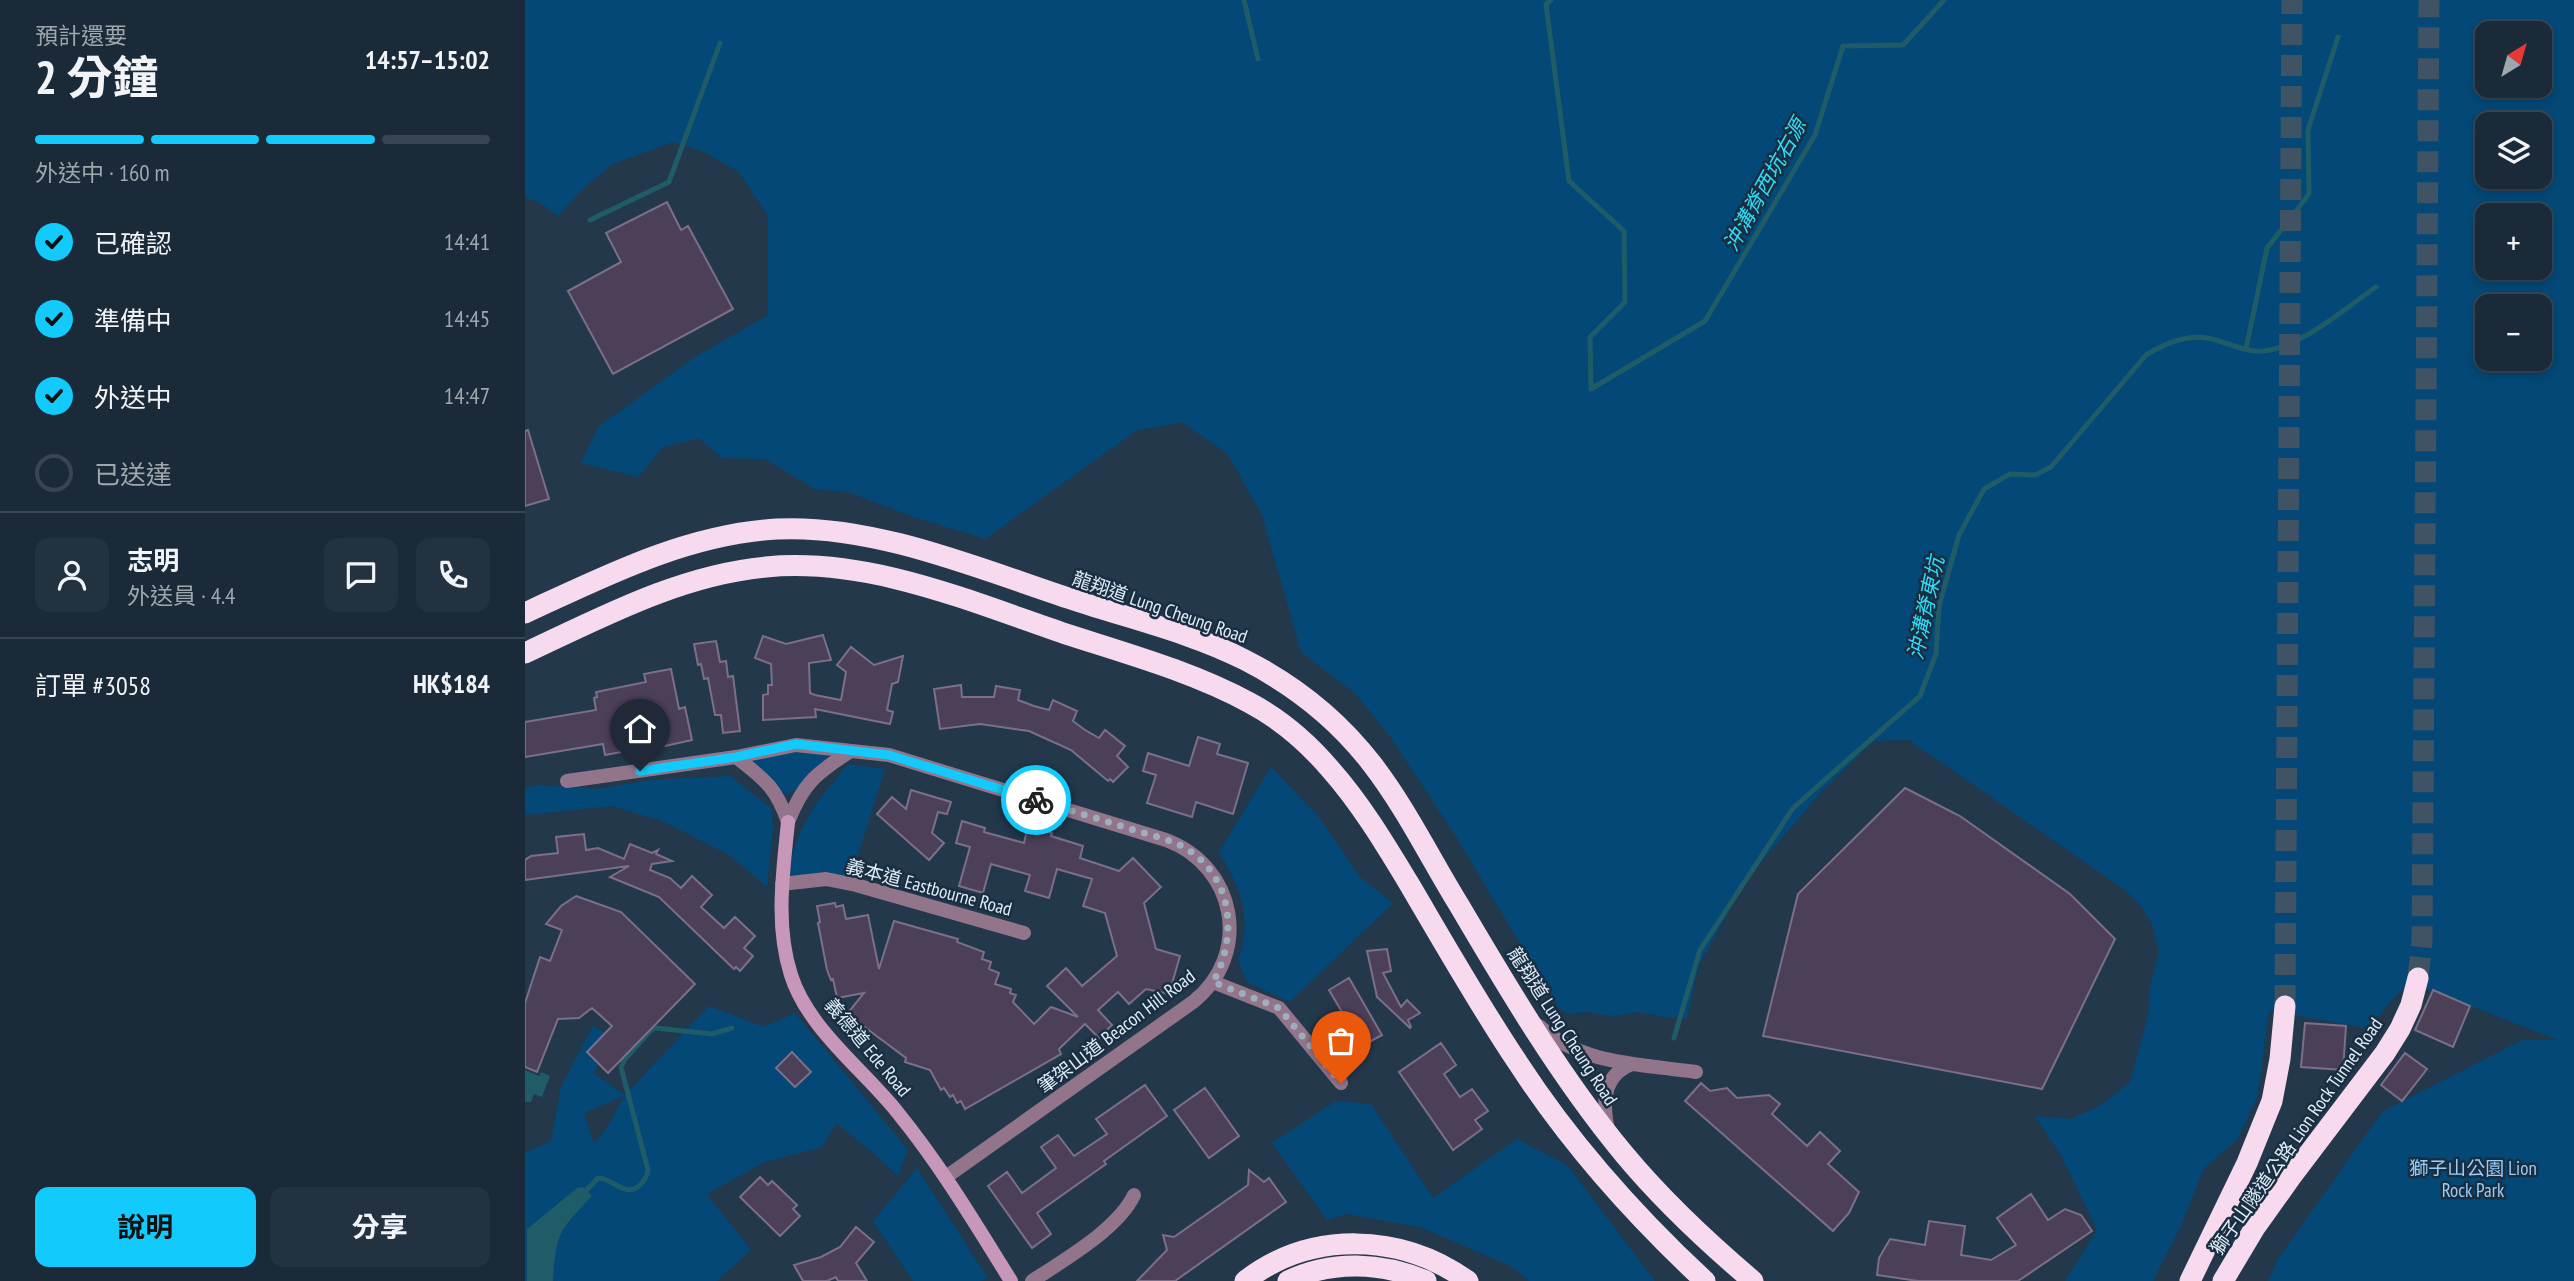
<!DOCTYPE html>
<html lang="zh-TW">
<meta charset="utf-8">
<style>
body{margin:0;font-family:"PT Sans Narrow","Noto Sans TC",sans-serif;background:#233240;color:#f1f3f6;height:100vh;display:flex;flex-direction:column;font-size:26px;white-space:nowrap}
*{box-sizing:border-box;margin:0}
p{font-size:23px;color:#9fa7ae}
.icon{flex:none;width:38px;height:38px;fill:none;stroke:currentColor;stroke-width:2;stroke-linecap:round;stroke-linejoin:round}
.map{position:relative;flex:1;overflow:hidden}
.drawer{display:flex;flex-direction:column;background:#1a2a38;width:525px}
.drawer>*{flex:none}
.needle{width:46px;rotate:37deg}
.tools{position:absolute;left:1950px;top:21px;display:grid;gap:14px}
.tools a{display:grid;place-items:center;width:77px;height:77px;border-radius:14px;background:#1a2a38;box-shadow:0 4px 10px #0003,0 0 0 2px #384653;font-size:35px}
.pin{position:absolute;display:grid;place-items:center;width:60px;height:60px;color:#fff;margin:-72px -30px;border-radius:50% 50% 50% 0;rotate:-45deg;box-shadow:0 0 7px #0007}
.pin .icon{rotate:45deg}
.courier{position:absolute;display:grid;place-items:center;width:70px;height:70px;margin:-35px;border:5px solid #12cafb;border-radius:50%;background:#fff;color:#222;box-shadow:0 2px 9px #0007}
.head em{font-style:normal;font-weight:700}
.head div{display:flex;flex-direction:column-reverse}
.head{display:flex;align-items:center;justify-content:space-between;height:119px;padding:0 35px}
h1{font-size:46px;font-weight:700;line-height:52px}
.bar{display:grid;grid-template-columns:repeat(4,1fr);gap:10px 7px;align-content:center;height:84px;padding:0 35px}
.bar i{height:9px;border-radius:5px;background:#384653}
.bar .current{background:#12cafb}
.bar p{grid-column:span 4}
.line{display:flex;align-items:center;gap:18px;padding:0 35px;border-top:2px solid #384653}
.line div{flex:1}
.round{display:grid;place-items:center;flex:none;width:74px;height:74px;border-radius:14px;background:#233240}
ol{padding:0 35px;list-style:none}
li{display:flex;align-items:center;gap:21px;height:77px}
li p{margin-inline-start:auto}
li .icon{padding:7px;border-radius:50%;background:#12cafb;color:#111;stroke-width:4}
li:last-child{color:#9fa7ae}
li i{width:38px;height:38px;border:4px solid #384653;border-radius:50%}
.cta{display:flex;gap:14px;margin-top:auto;padding:14px 35px}
.cta a{flex:1;height:80px;border-radius:14px;background:#12cafb;color:#111;font-size:28px;font-weight:700;line-height:80px;text-align:center}
.cta a+a{background:#233240;color:#f1f3f6}
main{display:flex;flex:1;min-height:0}
.map>svg:first-child{display:block}
</style>
<main>
<section class="drawer">
<div class="head"><div><h1>2 分鐘</h1><p>預計還要</p></div><em>14:57–15:02</em></div>
<div class="bar"><i class="current"></i><i class="current"></i><i class="current"></i><i></i><p>外送中 · 160 m</p></div>
<ol>
<li><svg class="icon" aria-label="check" viewBox="0 0 24 24"><path d="M5 12l5 5 9-10"/></svg>已確認<p>14:41</p></li>
<li><svg class="icon" aria-label="check" viewBox="0 0 24 24"><path d="M5 12l5 5 9-10"/></svg>準備中<p>14:45</p></li>
<li><svg class="icon" aria-label="check" viewBox="0 0 24 24"><path d="M5 12l5 5 9-10"/></svg>外送中<p>14:47</p></li>
<li><i></i>已送達</li>
</ol>
<div class="line" style="height:126px"><a class="round"><svg class="icon" aria-label="person" viewBox="0 0 24 24"><circle cx="12" cy="8" r="4"/><path d="M4 21q1-7 8-7t8 7"/></svg></a><div><b>志明</b><p>外送員 · 4.4</p></div><a class="round"><svg class="icon" aria-label="chat" viewBox="0 0 24 24"><path d="M4 5h16v11H9l-5 4z"/></svg></a><a class="round"><svg class="icon" aria-label="phone" viewBox="0 0 24 24"><path d="M5 4h4l2 5-3 2q2 4 5 5l2-3 5 2v4C11 20 4 13 5 4z"/></svg></a></div>
<div class="line" style="height:91px"><div>訂單 #3058</div><b>HK$184</b></div>
<div class="cta"><a>說明</a><a>分享</a></div>
</section>
<div class="map">
<svg width="2049" height="1281" viewBox="0 0 2049 1281">
<rect width="100%" height="100%" fill="#23384b"/>
<path fill="#034876" fill-rule="evenodd" d="M0 0H2049V1281H1743L1753 1259 1857 1112 1997 1040H2033L1884 982 1842 1028 1744 1011 1732 1098 1712 1140 1679 1168 1655 1228 1628 1281H1540L1572 1230 1537 1157 1510 1116 1546 1119 1576 1105 1605 1082 1623 1016 1625 986 1634 952 1627 924 1615 905 1600 890 1384 740 1349 741 1297 791 1221 880 1173 967 1162 1018H1144L1114 1012 1087 1016 1063 1012 1043 1014 1033 1007 932 838 866 738 830 693 776 652 737 515 702 453 656 422 611 431 460 539 389 517 323 492 290 489 240 459 197 458 174 438 138 447 113 477 56 463 73 427 170 357 243 315V216L214 172 179 152 148 142 88 164 63 184 33 216 14 202 0 198ZM1962 33H2014V86H1962ZM1962 124H2014V177H1962ZM1962 215H2014V268H1962ZM1962 306H2014V359H1962Z
M261 752 298 753 302 756 301 760C289 769 276 791 262 794L256 792 229 762 231 758Z
M323 764 360 769 327 874 318 877H263C271 825 291 803 323 764Z
M746 767 793 816 835 877 868 903 765 1002 722 982 713 960C728 919 716 889 694 852Z
M205 776 247 809 248 830 242 887 206 856 137 821 87 806 0 815V788L12 785 72 789 124 780Z
M184 1006 239 1027 270 1013 383 1150 373 1176 345 1150 311 1123 297 1147 240 1162 182 1194 226 1250 192 1281H0V1153L26 1141 36 1087 68 1026 90 1039 68 1073 100 1095ZM99 1096 85 1123 69 1144 59 1113Z
M811 1101 846 1104 908 1198 992 1139 1042 1165 1130 1281H1004L988 1267 895 1227 822 1214 802 1220 747 1143Z
M392 1168 462 1277 456 1281H388L348 1221Z"/>
<path fill="#1f5c67" d="M0 1070 14 1076 16 1072 25 1076 17 1097 9 1094 6 1102H0Z
M58 1187 67 1196C34 1231 31 1232 28 1281H2V1229L52 1188Z"/>
<g fill="none" stroke-linecap="round" stroke-linejoin="round">
<path stroke="#1f5c67" stroke-width="5" d="M719 0 733 59
M1026 0 1021 4 1044 181 1099 231 1100 302 1065 337 1066 389
M65 220 144 182 195 43
M1721 349 1742 248 1784 194 1783 130 1813 37
M1066 389 1180 321 1290 135 1318 46 1378 45 1419 0
M1149 1038 1175 950 1268 808 1395 696 1411 654 1414 606 1434 535 1459 489 1485 474 1510 475 1526 467 1621 355C1641 343 1663 333 1687 339 1704 343 1721 353 1739 351 1778 346 1819 309 1851 287
M57 1195 73 1178C89 1178 100 1199 115 1185 120 1180 122 1176 123 1170L96 1067 100 1059 126 1030 131 1028 187 1034 207 1028"/>
</g>
<path fill="#4c4059" stroke="#7b6f89" stroke-width="2" d="M142 202 156 230 163 226 208 309 88 374 43 291 96 262 81 233Z
M3 430 24 499 0 506V431Z
M298 635 306 660 284 663 285 693 290 695 316 700 321 672 312 665 326 647 349 665 378 656 373 682 367 684 362 710 368 712 365 724 290 709 291 717 238 720V695L243 694V685H247L246 664 230 658 238 636 261 644Z
M191 641 195 662 201 661 203 677 208 676 215 731 198 733 196 715H190L183 678 179 679 176 664 173 665 169 644Z
M146 669 154 709 160 707 167 740 140 746 135 721 108 727 113 749 80 755 78 744 0 757V722L71 710 69 698 72 697 71 692 121 682 119 674Z
M436 685 437 697H469L471 686 495 690 493 700 509 706 524 710 528 700 552 711 548 721 560 730 574 738 580 730 600 746 592 756 603 767 588 782 585 779 583 781 546 750 504 731 455 724 415 729 409 689Z
M673 737 695 744 692 754 723 763 708 814 671 802 667 817 622 803 631 775 618 771 623 753 664 766Z
M1380 788 1435 816 1545 894 1590 939 1517 1089 1238 1036 1273 894Z
M386 790 426 802 422 814 413 812 407 833 419 843 404 860 352 814 367 797 381 809Z
M437 821 460 828 459 832 499 843 503 826 527 833 526 836 558 846 555 858 594 871 608 858 636 887 619 903 631 949 655 956 644 994 621 989 604 1004 593 992 573 1010 587 1025 574 1038 560 1024 534 1049 536 1054 440 1109 436 1101 432 1103 428 1095 425 1097 419 1088 416 1090 405 1070 380 1062 381 1058 322 1014 339 993 312 998 308 979 306 980 302 970 293 923 295 922 292 906 310 903 311 907 318 905 321 919 343 915 354 969 369 921 433 939 432 942 459 952 457 959 466 962 464 969 474 973 470 984 486 989 485 993 491 995 488 1002 509 1024 526 1007 553 1017 522 986 541 968 557 986 592 956 580 913 558 906 567 879 532 869 524 898 500 891 505 875 466 864 458 893 434 886 445 847 431 843Z
M59 834 61 850 73 848 99 859 105 844 127 853 133 850 131 854 147 861 127 864 125 870 145 878 156 888 167 876 187 895 176 907 199 928 210 917 230 936 219 948 228 956 215 971 211 967 209 969 134 897 85 877 104 866 0 880V860L6 856 33 853 31 837Z
M51 896 96 912 170 984 83 1073 62 1052 87 1026 67 1008 54 1018 33 1019 12 1072 0 1067V1003L15 957 25 961 37 930 21 924 36 906Z
M862 949 866 971 858 973 876 1007 882 1000 895 1013 883 1020 886 1027 885 1028 852 997 842 951Z
M824 978 857 1035 837 1046 804 990Z
M1908 990 1945 1006 1928 1047 1890 1030Z
M1780 1023 1821 1026 1818 1070 1776 1067Z
M916 1043 931 1065 919 1074 935 1097 947 1089 963 1111 950 1120 957 1129 928 1150 874 1072Z
M267 1052 286 1072 270 1087 251 1068Z
M1880 1053 1902 1069 1877 1101 1856 1085Z
M1176 1083 1185 1091 1202 1088 1212 1098 1244 1095 1255 1104 1247 1114 1282 1146 1295 1132 1315 1151 1303 1164 1334 1192 1324 1213 1308 1231 1160 1101Z
M620 1085 642 1116 579 1161 581 1164 512 1213 526 1234 507 1248 463 1186 482 1172 497 1193 531 1168 516 1147 533 1135 549 1156 582 1134 571 1119Z
M680 1088 714 1136 684 1158 649 1110Z
M724 1170 739 1182 744 1178 761 1202 650 1281H612L642 1250 638 1235 649 1237 723 1185Z
M235 1177 243 1185 247 1181 272 1205 268 1209 275 1216 255 1236 215 1197Z
M1506 1194 1523 1220 1540 1209 1556 1215 1567 1231 1493 1281H1393L1352 1275 1354 1258 1365 1239 1400 1245 1404 1221 1440 1226 1436 1255 1466 1260 1491 1245 1472 1218Z
M331 1227 349 1242 331 1263 342 1281H313L311 1277 302 1281H278L269 1265 296 1257 315 1247Z"/>
<g fill="none" stroke-linecap="round" stroke-linejoin="round">
<path stroke="#3f5365" stroke-width="21" stroke-dasharray="21 10" stroke-linecap="butt" d="M1893 978 1897 941 1904 0
M1760 1006 1767 0"/>
<path stroke="#92758a" stroke-width="14" d="M211 757C239 779 251 787 263 822
M42 781 211 757 271 745 364 755 641 840C711 866 728 954 668 1002L421 1177
M263 822C278 784 290 774 324 752
M257 884 301 879 331 885 499 933
M688 982 754 1008 816 1083
M1014 1026C1056 1065 1117 1064 1171 1072
M1083 1130C1077 1103 1078 1075 1107 1064
M507 1281C539 1260 593 1229 609 1195"/>
<path stroke="#c697b9" stroke-width="14" d="M263 822C258 873 250 925 266 975 283 1029 339 1070 373 1113 416 1166 450 1223 486 1281"/>
<path stroke="#f8daef" stroke-width="21" d="M0 613C80 576 162 534 252 529 350 524 457 570 549 600 606 619 667 633 720 660 769 685 814 721 847 764 881 808 905 858 934 905 984 990 1036 1078 1099 1154 1138 1201 1182 1242 1228 1281
M0 653C77 617 155 575 241 567 344 557 446 602 541 634 603 654 668 672 725 703 755 719 784 744 806 770 836 804 860 844 883 882 919 943 954 1005 993 1063 1045 1143 1110 1216 1180 1281
M720 1281C786 1230 876 1233 943 1281
M763 1281C807 1260 856 1262 901 1281
M1665 1281 1722 1163 1747 1101 1755 1059 1760 1006
M1698 1281 1729 1229 1766 1177 1860 1053 1875 1029 1886 1005 1893 978"/>
</g>
<g fill="none" stroke-linecap="round" stroke-linejoin="round">
<path stroke="#9eaebc" stroke-width="7" stroke-dasharray="0 12.6" d="M511 800C544 810 577 820 609 830 628 836 649 840 665 851 709 881 712 939 688 982L754 1008 816 1083"/>
<path stroke="#12cafb" stroke-width="9" d="M115 771 211 757 271 744 364 755 511 800"/>
</g>
<g text-anchor="middle" stroke-width="5" stroke-linejoin="round" paint-order="stroke">
<g font-size="19" fill="#e0edf9" stroke="#192e40">
<text transform="translate(635 607) rotate(19)" y="7">龍翔道 Lung Cheung Road</text>
<text transform="translate(404 887) rotate(15)" y="7">義本道 Eastbourne Road</text>
<text transform="translate(1038 1026) rotate(57)" y="7">龍翔道 Lung Cheung Road</text>
<text transform="translate(591 1031) rotate(-37)" y="7">筆架山道 Beacon Hill Road</text>
<text transform="translate(343 1047) rotate(50)" y="7">義德道 Ede Road</text>
<text transform="translate(1771 1136) rotate(-55)" y="7">獅子山隧道公路 Lion Rock Tunnel Road</text>
</g>
<g font-size="19" fill="#9accf8" stroke="#192e40">
<text x="1948" y="1175">獅子山公園 Lion<tspan x="1948" dy="22">Rock Park</tspan></text>
</g>
<g font-size="21" font-style="italic" fill="#2edef9" stroke="#192e40">
<text transform="translate(1240 185) rotate(-61)" y="7">沖溝脊西坑右源</text>
<text transform="translate(1401 608) rotate(-78)" y="7">沖溝脊東坑</text>
</g>
</g>
</svg>
<div class="tools">
<a><svg class="needle" viewBox="-14 -14 28 28"><path d="M0-13l5 13h-10z" fill="#e53935"/><path d="M0 13l5-13h-10z" fill="#9fa7ae"/></svg></a>
<a><svg class="icon" aria-label="layers" viewBox="0 0 24 24"><path d="M12 4l9 5-9 5-9-5zM3 14l9 5 9-5"/></svg></a>
<a>+</a>
<a>−</a>
</div>
<div class="pin" style="left:816px;top:1083px;background:#ea580c"><svg class="icon" aria-label="bag" viewBox="0 0 24 24"><path d="M5 8h14l-1 12H6zM9 8a3 3 0 0 1 6 0"/></svg></div>
<div class="pin" style="left:115px;top:771px;background:#1f2937"><svg class="icon" aria-label="home" viewBox="0 0 24 24"><path d="M3 11l9-7 9 7M6 9v11h12V9"/></svg></div>
<div class="courier" style="left:511px;top:800px"><svg class="icon" aria-label="bike" viewBox="0 0 24 24"><circle cx="6" cy="16" r="4"/><circle cx="18" cy="16" r="4"/><path d="M6 16l4-8h5l3 8M10 8l3 8H6M13 5h3"/></svg></div>
</div>
</main>
